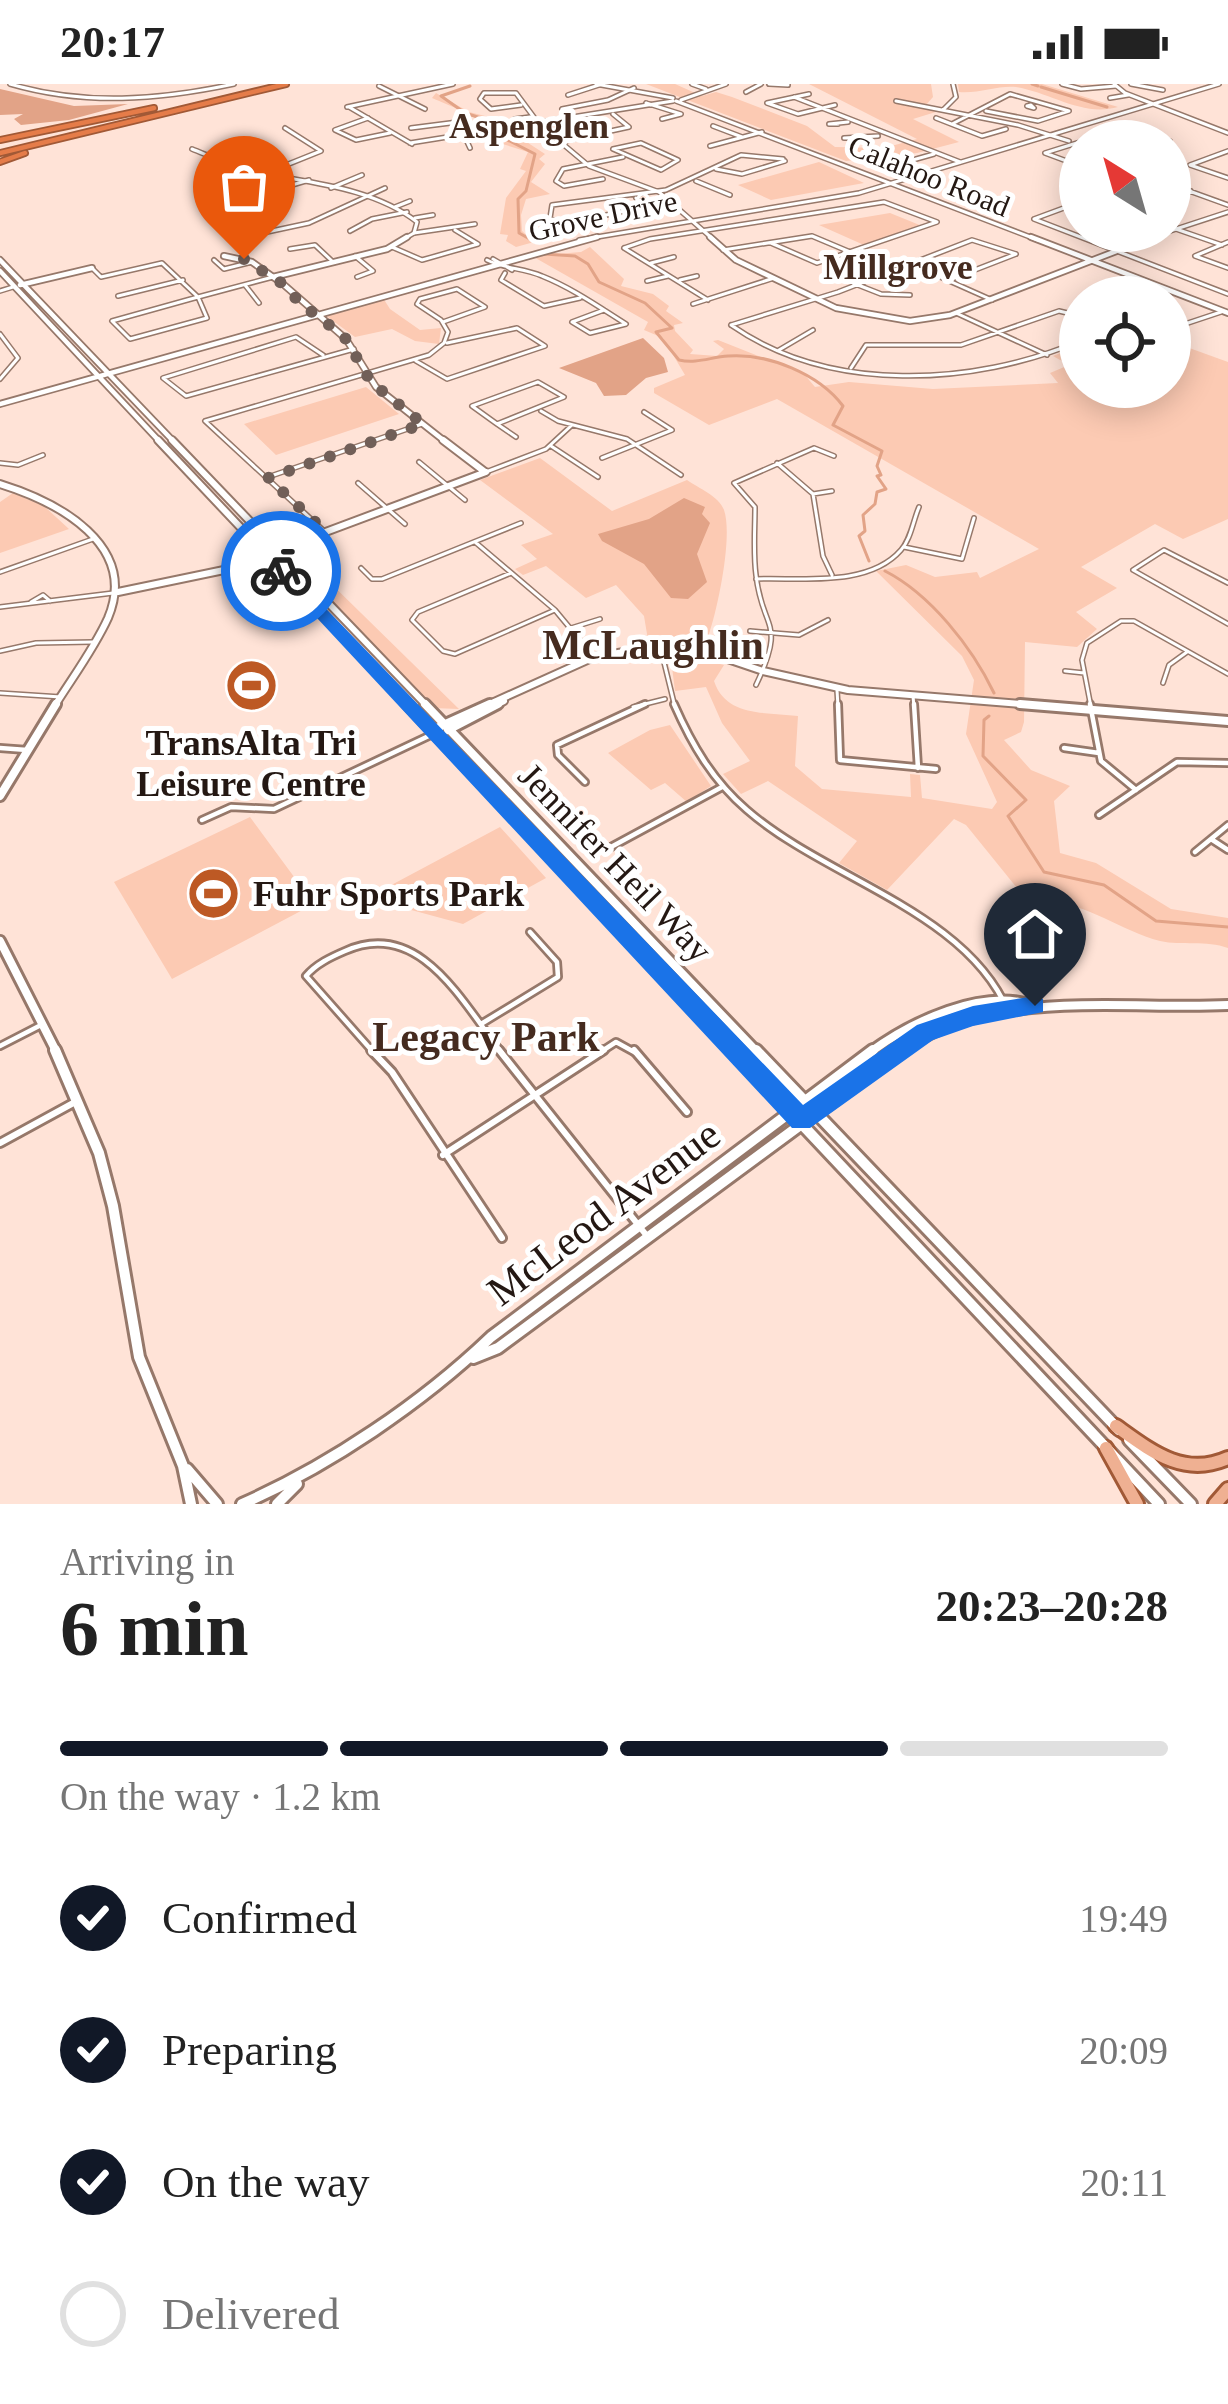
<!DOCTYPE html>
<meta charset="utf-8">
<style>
body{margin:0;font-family:"Times New Roman",serif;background:#f2f2f2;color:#222;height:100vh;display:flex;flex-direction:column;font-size:45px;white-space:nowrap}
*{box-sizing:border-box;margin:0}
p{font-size:39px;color:#767676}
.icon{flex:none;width:66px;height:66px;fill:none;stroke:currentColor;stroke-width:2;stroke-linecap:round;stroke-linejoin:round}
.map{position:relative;height:1420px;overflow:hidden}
.details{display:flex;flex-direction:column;background:#fff;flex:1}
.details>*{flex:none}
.needle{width:78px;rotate:323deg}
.fabs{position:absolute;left:1059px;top:36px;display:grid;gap:24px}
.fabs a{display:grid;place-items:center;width:132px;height:132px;border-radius:50%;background:#fff;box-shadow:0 6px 30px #0003;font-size:60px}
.pin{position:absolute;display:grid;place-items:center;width:102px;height:102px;color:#fff;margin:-123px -51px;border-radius:50% 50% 50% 0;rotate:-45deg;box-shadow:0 0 12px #0007}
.pin .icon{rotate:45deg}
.courier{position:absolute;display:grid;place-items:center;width:120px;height:120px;margin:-60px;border:9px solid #1a73e8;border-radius:50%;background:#fff;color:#222;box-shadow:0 3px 15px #0007}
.summary em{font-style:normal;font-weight:700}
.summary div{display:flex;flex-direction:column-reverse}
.summary{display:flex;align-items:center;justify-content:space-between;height:204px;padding:0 60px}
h1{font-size:78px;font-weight:700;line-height:90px}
.bar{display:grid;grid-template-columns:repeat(4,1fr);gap:18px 12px;align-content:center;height:144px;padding:0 60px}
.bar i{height:15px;border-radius:9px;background:#e0e0e0}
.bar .selected{background:#111827}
.bar p{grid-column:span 4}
ol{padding:0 60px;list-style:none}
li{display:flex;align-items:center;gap:36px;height:132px}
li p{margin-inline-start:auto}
li .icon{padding:12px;border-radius:50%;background:#111827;color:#fff;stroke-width:4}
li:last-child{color:#767676}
li i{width:66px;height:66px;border:6px solid #e0e0e0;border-radius:50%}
.status{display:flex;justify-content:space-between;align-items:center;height:84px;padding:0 60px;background:#fff;direction:ltr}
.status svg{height:33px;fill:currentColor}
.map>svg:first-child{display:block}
</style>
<div class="status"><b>20:17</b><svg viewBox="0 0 49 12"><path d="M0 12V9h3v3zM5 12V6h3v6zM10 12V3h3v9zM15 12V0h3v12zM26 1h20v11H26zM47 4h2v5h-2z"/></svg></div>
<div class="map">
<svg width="1228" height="1420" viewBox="0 0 1228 1420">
<rect width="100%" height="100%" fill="#ffe3d7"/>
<path fill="#fccab3" d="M646 0H675L702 12 716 8 732 13 807 42 835 63 884 64 917 55 809 0H931L933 13 926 21 939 27 913 35 959 58 917 69 846 77Z
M958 0H1042L1118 23C1082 33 1052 9 1016 3 999 1 978 10 959 8Z
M436 9 469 28 493 34 503 50 522 55 545 70 539 75 545 80 531 98 550 110 526 115 521 131 522 147 534 158 516 163 506 157 508 151 500 150 506 114 526 87 520 85 528 68 490 56 492 49C480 32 450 22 432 14Z
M819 78 864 99 771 116 738 101Z
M890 129 922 142 864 161 819 141Z
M590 163 624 195 621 202 653 210 669 222 666 227 683 239 674 241 675 247 693 266 690 270 717 272 724 265 713 257 718 256 804 290 815 303 849 298 933 305 1058 299 1050 289 1069 281 1053 272 1080 261V303H1170V257L1228 278V435L1183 455 1155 440 1081 483 1117 504 1076 528 1097 545 1077 563 1025 558 1024 638 1021 648 1004 656 1031 686 1070 702 1054 717 1060 769 1096 779 1171 825 1228 834V864C1206 856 1182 862 1160 857 1116 846 1078 810 1030 820L966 741 954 735 887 806 839 779 857 757 768 697 741 710 723 690 750 677 722 639 706 603 675 607 670 567 724 581 714 597C726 633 765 628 798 632L795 682 822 705 911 713 910 690 920 691 922 714 992 725 997 718 966 650 974 596 962 572 876 487 906 481 935 493 977 488 980 494 1039 465 777 315 709 341 654 309V304L685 291 663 254 644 246 648 238 532 172 581 168Z
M383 214 390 225 420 246 441 244 439 260 415 257 392 245 355 253 325 231Z
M366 303 399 330 276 371 244 340Z
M540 374 612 427 687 396C698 404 719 412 724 426 733 452 718 523 709 550L718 563 687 554 648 556 644 532 616 501 586 514 546 482 523 491 515 485 537 475 521 461 553 450 480 396Z
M13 409 44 422 69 445 0 469V418Z
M312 481 459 625 433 624 301 485Z
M670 641 711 702 687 718 665 699 651 706 608 669 650 646Z
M250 733 314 820 172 895 114 798Z
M500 743 546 794 463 840 367 814Z"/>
<path fill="#e2a387" d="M0 5 74 22 128 20 69 36 21 41 14 35 23 30 0 31Z
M643 254 664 274 668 288 646 294 626 311 604 312 596 299 559 284Z
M684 414 705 423 702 430 710 439 697 470 707 498 688 515 671 514 644 480 602 457 598 450 649 435Z"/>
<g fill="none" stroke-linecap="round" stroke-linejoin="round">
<path stroke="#e2a387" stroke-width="3" d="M1032 0 1038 2
M470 2 441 12 465 29 487 36 489 43
M1041 3 1107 23
M494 49 535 70 526 107 518 115 519 149 535 158
M544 170 575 172 588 180 599 198 645 219 672 244 656 248 679 276C697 280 711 273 728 272 768 269 819 290 843 322L833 341 882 367 877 382 881 391 877 392 886 405 877 408 875 420 863 431 865 447 859 452 869 477
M885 487C930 510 972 563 994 609
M989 632 984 636 983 672 1026 716 1008 732 1044 788 1104 801 1156 837 1228 843"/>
<defs>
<path id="street-far2" d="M692 0 706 5
M769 0 788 1
M1062 0 1081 5 1116 2
M1131 0 1163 6
M379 2 425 25
M746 8 761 0
M809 10 767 19 798 30 835 21
M568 11 602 0
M794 13 960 78
M1110 14 1128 11
M896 17 1018 41 1069 57
M521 21 491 25 480 15 484 9H516L539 40
M651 21 646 19 681 30 662 35
M1031 21 1034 24 1027 22Z
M943 26 956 13 953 0
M368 34 335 46 356 56 390 49
M936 34 982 52 1006 45
M515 35 530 33
M574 36 562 25 608 16 634 4
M838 40H829L848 38
M952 40 1010 10 1069 27 1038 37 986 27
M713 42 742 53
M285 44 321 67 214 110 267 148 309 139 385 104
M411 44 458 38 470 64
M855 54H844L878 52
M1082 57 1127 44 1170 57
M560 58 629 43 613 30
M1080 58 1045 69 1080 82
M641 59 678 76 661 86 613 65Z
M710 62 762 48
M1228 67 1190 81 1228 94
M210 70 258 60 273 66 234 81
M909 77 872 79 895 81 934 70
M716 85 742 90 785 77
M603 95 564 102 556 97 563 85 623 73
M696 97 730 111
M1170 100 1228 121
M331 104 362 91
M268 108 309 96
M636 114 643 123 560 141 550 134 552 121 666 106 741 71 783 75
M1170 115 1191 107
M395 123 410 117
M415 134 433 131
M1034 135 1228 210
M1034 135 1080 118
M1176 145 1222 161
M350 147 372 135 407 128
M414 149 475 140
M1228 158 1195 172 1228 184
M392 163 422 176 478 160 455 146
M624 164 650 155 884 118 937 138 817 179 771 159
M624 164 708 216
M290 165 315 161 332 177
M723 166 812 152 850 168
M355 172 373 187 357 193
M493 175 512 186
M214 176 224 185 252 178
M487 176C505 185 524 184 542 192 572 204 599 223 626 240L590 249 572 238 604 226
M651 179 674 173
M909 179 992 216
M92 184 101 193 162 179 198 213
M505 189 501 196 544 222 580 214
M680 196 697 192
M949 196 1016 170
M647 197 668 192
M853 199 881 210 910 211
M245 201 259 219
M0 207 13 203
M118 212 183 196
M198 213 207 234 130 255 112 237Z
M198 213 273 193
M693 220 774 194
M956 229 1047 271
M731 241C830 310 973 302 1080 257
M731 241 838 208 972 156 1016 170
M1170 245 1221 228
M0 250 18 274 0 295
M779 266 813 246
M323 271 296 253 163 294 186 312 354 265
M416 277 447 295 545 262 517 244 447 259
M851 284 866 261H961L1059 227 1080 232
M538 298 564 313 497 340 472 322Z
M541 327 558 337 627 355 681 391
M497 340 516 353
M551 362 598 393
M602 374 672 346 644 328
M419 378 465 416
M0 379 18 381 43 371
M777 379 813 410 823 472 832 491
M486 388 546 365 572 341
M268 393 422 340
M358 399 405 440
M813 410 832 407
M323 446 205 337 429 271 444 259 448 248 441 236 417 220 420 215 457 205 485 223 443 238
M475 458 555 526 594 573
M904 463 962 475 974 434
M361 484 372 495H382L521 439
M0 488 93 455
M511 489 418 528 412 536 443 567 455 570 555 526
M756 495C800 493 868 504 901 466 911 455 913 437 919 423
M1228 499 1164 466 1133 486 1228 540
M31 518 43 511 50 517
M0 523 113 509
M571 544 600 535
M750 547 799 551 828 536
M660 562 675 623
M0 567 36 559 93 558
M1065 587 1084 589
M1163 599 1169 581 1187 568
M756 601C787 536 762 547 756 491 753 469 755 445 755 423L734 399 814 364 834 372
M837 606 838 623
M0 609 61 613
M913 612 914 623
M633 623 665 615
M1091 623 1082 576 1087 559 1121 537H1134L1228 590"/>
<path id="street-far1" d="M674 620C692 661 713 697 747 726 826 795 966 827 1008 927
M838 620 840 676 936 685
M914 620 918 684
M1090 620 1101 677 1136 706
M0 664 27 666
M1064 664 1099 669
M585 698 558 671 557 661 645 620
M1099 731 1177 678 1228 679
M202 736 231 723 274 725 435 649
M1211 755 1228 766
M611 763 722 703
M1195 768 1228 741
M481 940 558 893 557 878 530 848
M0 962 41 941
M374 969 306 892C316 880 331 873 345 867 420 833 463 920 502 969
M599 969 616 958 636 969"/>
<path id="street" d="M371 966 392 988 502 1154
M499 966 647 1152
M634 966 687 1028
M0 1059 77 1017
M443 1071 604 966"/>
<path id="secondary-far4" d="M10 0C86 22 158 16 234 0
M596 0 673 14
M1114 0 1125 9 1228 49
M681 16 726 0
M676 17 1038 156
M347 23 453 0
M349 23 412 60
M539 40 589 82 659 108 714 156
M410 59 673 17
M192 65C212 73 234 83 255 88 309 99 372 103 417 138L414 149 402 156
M1170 147 1228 128
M579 156 859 109 1219 0
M1145 156 1169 147"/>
<path id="secondary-far3" d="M710 153 736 176 836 224 910 237 950 231 1153 153
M1031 153 1228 229
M224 172 252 178 283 200 346 255 376 303 447 359
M0 176 175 359
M0 187 161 359
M273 193 387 165 407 153
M20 201 92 184
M0 320 597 153"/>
<path id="secondary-far2" d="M158 356 410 623
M172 356 428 623
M443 356 485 388
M0 400C58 418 139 461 108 534 94 565 72 594 54 623
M118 508 224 486 486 388
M483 623 594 573 660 562 704 567 763 587 848 606 1057 623
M492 623 504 617"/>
<path id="secondary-far1" d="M407 620 735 969
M425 620 758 969
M1020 620 1228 637
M439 643 490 620
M448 646 498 620
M0 712 56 620
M0 857 57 969
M869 969C911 938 983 903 1035 922
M898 969C988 903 1122 926 1228 921"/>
<path id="secondary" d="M55 966 99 1069 113 1122 139 1273 183 1382 191 1420
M732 966 1159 1420
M756 966 1119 1346
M473 1274 498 1264 902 966
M1129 1356 1191 1420
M187 1385 217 1420
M242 1420C329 1382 422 1319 491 1253L873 966
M277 1420 297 1400"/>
<path id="primary" d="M1116 1342C1151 1367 1184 1394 1228 1374
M1106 1364 1137 1420
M1215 1420 1228 1405"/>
<path id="highway" d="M0 56 154 24
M0 69 286 0
M0 78 25 69"/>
</defs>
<use href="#street-far2" stroke="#96786a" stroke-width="6"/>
<use href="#street-far1" stroke="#96786a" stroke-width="10"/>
<use href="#street" stroke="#96786a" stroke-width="12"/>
<use href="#secondary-far4" stroke="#96786a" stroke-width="6"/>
<use href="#secondary-far3" stroke="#96786a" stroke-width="8"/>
<use href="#secondary-far2" stroke="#96786a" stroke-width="10"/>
<use href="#secondary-far1" stroke="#96786a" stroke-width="14"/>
<use href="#secondary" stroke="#96786a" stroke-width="16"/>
<use href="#primary" stroke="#a15936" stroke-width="18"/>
<use href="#highway" stroke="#a15936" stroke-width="8"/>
<use href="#street-far2" stroke="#fff" stroke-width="3"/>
<use href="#street-far1" stroke="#fff" stroke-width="4.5"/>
<use href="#street" stroke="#fff" stroke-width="6"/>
<use href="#secondary-far4" stroke="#fff" stroke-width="3"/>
<use href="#secondary-far3" stroke="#fff" stroke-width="4.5"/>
<use href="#secondary-far2" stroke="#fff" stroke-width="6"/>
<use href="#secondary-far1" stroke="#fff" stroke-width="8"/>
<use href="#secondary" stroke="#fff" stroke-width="10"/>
<use href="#primary" stroke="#efb092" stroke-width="12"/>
<use href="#highway" stroke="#e57c49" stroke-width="4.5"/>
</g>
<path fill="#1a73e8" d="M276 484H287L803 1021 917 941 973 922 1035 912 1043 915V928L973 942 933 956 810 1044H792L276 490Z"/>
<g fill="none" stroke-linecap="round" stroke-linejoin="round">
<path stroke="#715f58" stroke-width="12" stroke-dasharray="0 21.6" d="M244 175 283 200 301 220 344 252 371 298 423 340 268 394 326 448 266 470 281 487"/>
</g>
<defs>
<symbol id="stadium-disc" viewBox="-11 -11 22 22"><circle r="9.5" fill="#bd5924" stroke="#fff"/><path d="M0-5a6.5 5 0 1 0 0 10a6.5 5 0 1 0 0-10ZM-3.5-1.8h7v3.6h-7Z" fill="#fff"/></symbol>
</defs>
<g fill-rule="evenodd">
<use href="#stadium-disc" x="222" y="572" width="59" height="59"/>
<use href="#stadium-disc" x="184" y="780" width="59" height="59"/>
</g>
<g text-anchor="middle" stroke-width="10" stroke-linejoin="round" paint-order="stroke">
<g font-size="30" fill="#241813" stroke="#fff">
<text transform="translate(929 92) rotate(22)" y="10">Calahoo Road</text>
<text transform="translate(603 132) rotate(-12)" y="10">Grove Drive</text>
</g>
<g font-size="36" font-weight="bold" fill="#452b1f" stroke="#fff">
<text x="529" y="54">Aspenglen</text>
<text x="898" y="195">Millgrove</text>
</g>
<g font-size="36" font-weight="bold" fill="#241813" stroke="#fff">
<text x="251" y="671">TransAlta Tri<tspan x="251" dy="41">Leisure Centre</tspan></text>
<text x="253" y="822" text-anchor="start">Fuhr Sports Park</text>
</g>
<g font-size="36" fill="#241813" stroke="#fff">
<text transform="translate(616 778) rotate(46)" y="13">Jennifer Heil Way</text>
</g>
<g font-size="42" font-weight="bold" fill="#452b1f" stroke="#fff">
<text x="653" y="575">McLaughlin</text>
<text x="486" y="967">Legacy Park</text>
</g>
<g font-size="42" fill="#241813" stroke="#fff">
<text transform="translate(603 1128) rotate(-37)" y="15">McLeod Avenue</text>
</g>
</g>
</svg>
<div class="fabs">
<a><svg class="needle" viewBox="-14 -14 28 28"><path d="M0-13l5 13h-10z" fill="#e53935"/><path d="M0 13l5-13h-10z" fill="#767676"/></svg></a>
<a><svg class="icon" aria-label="locate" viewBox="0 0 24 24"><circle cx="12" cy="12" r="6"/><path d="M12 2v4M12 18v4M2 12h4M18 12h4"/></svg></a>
</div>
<div class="pin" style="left:244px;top:175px;background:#ea580c"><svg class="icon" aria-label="bag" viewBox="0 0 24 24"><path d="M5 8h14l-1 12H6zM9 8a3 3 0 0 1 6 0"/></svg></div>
<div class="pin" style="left:1035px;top:922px;background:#1f2937"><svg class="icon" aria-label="home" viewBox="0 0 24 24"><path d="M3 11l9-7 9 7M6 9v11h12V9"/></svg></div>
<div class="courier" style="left:281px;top:487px"><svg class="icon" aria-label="bike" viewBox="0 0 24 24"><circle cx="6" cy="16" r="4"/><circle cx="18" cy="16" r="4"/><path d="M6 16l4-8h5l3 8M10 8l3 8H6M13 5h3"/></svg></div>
</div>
<section class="details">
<div class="summary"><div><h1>6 min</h1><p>Arriving in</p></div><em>20:23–20:28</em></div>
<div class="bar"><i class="selected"></i><i class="selected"></i><i class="selected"></i><i></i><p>On the way · 1.2 km</p></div>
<ol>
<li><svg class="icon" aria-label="check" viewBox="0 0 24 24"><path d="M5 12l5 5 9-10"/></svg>Confirmed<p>19:49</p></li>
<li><svg class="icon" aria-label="check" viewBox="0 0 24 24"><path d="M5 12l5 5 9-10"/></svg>Preparing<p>20:09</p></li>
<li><svg class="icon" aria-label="check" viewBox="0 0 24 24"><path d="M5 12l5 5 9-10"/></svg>On the way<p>20:11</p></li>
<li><i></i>Delivered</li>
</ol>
</section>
